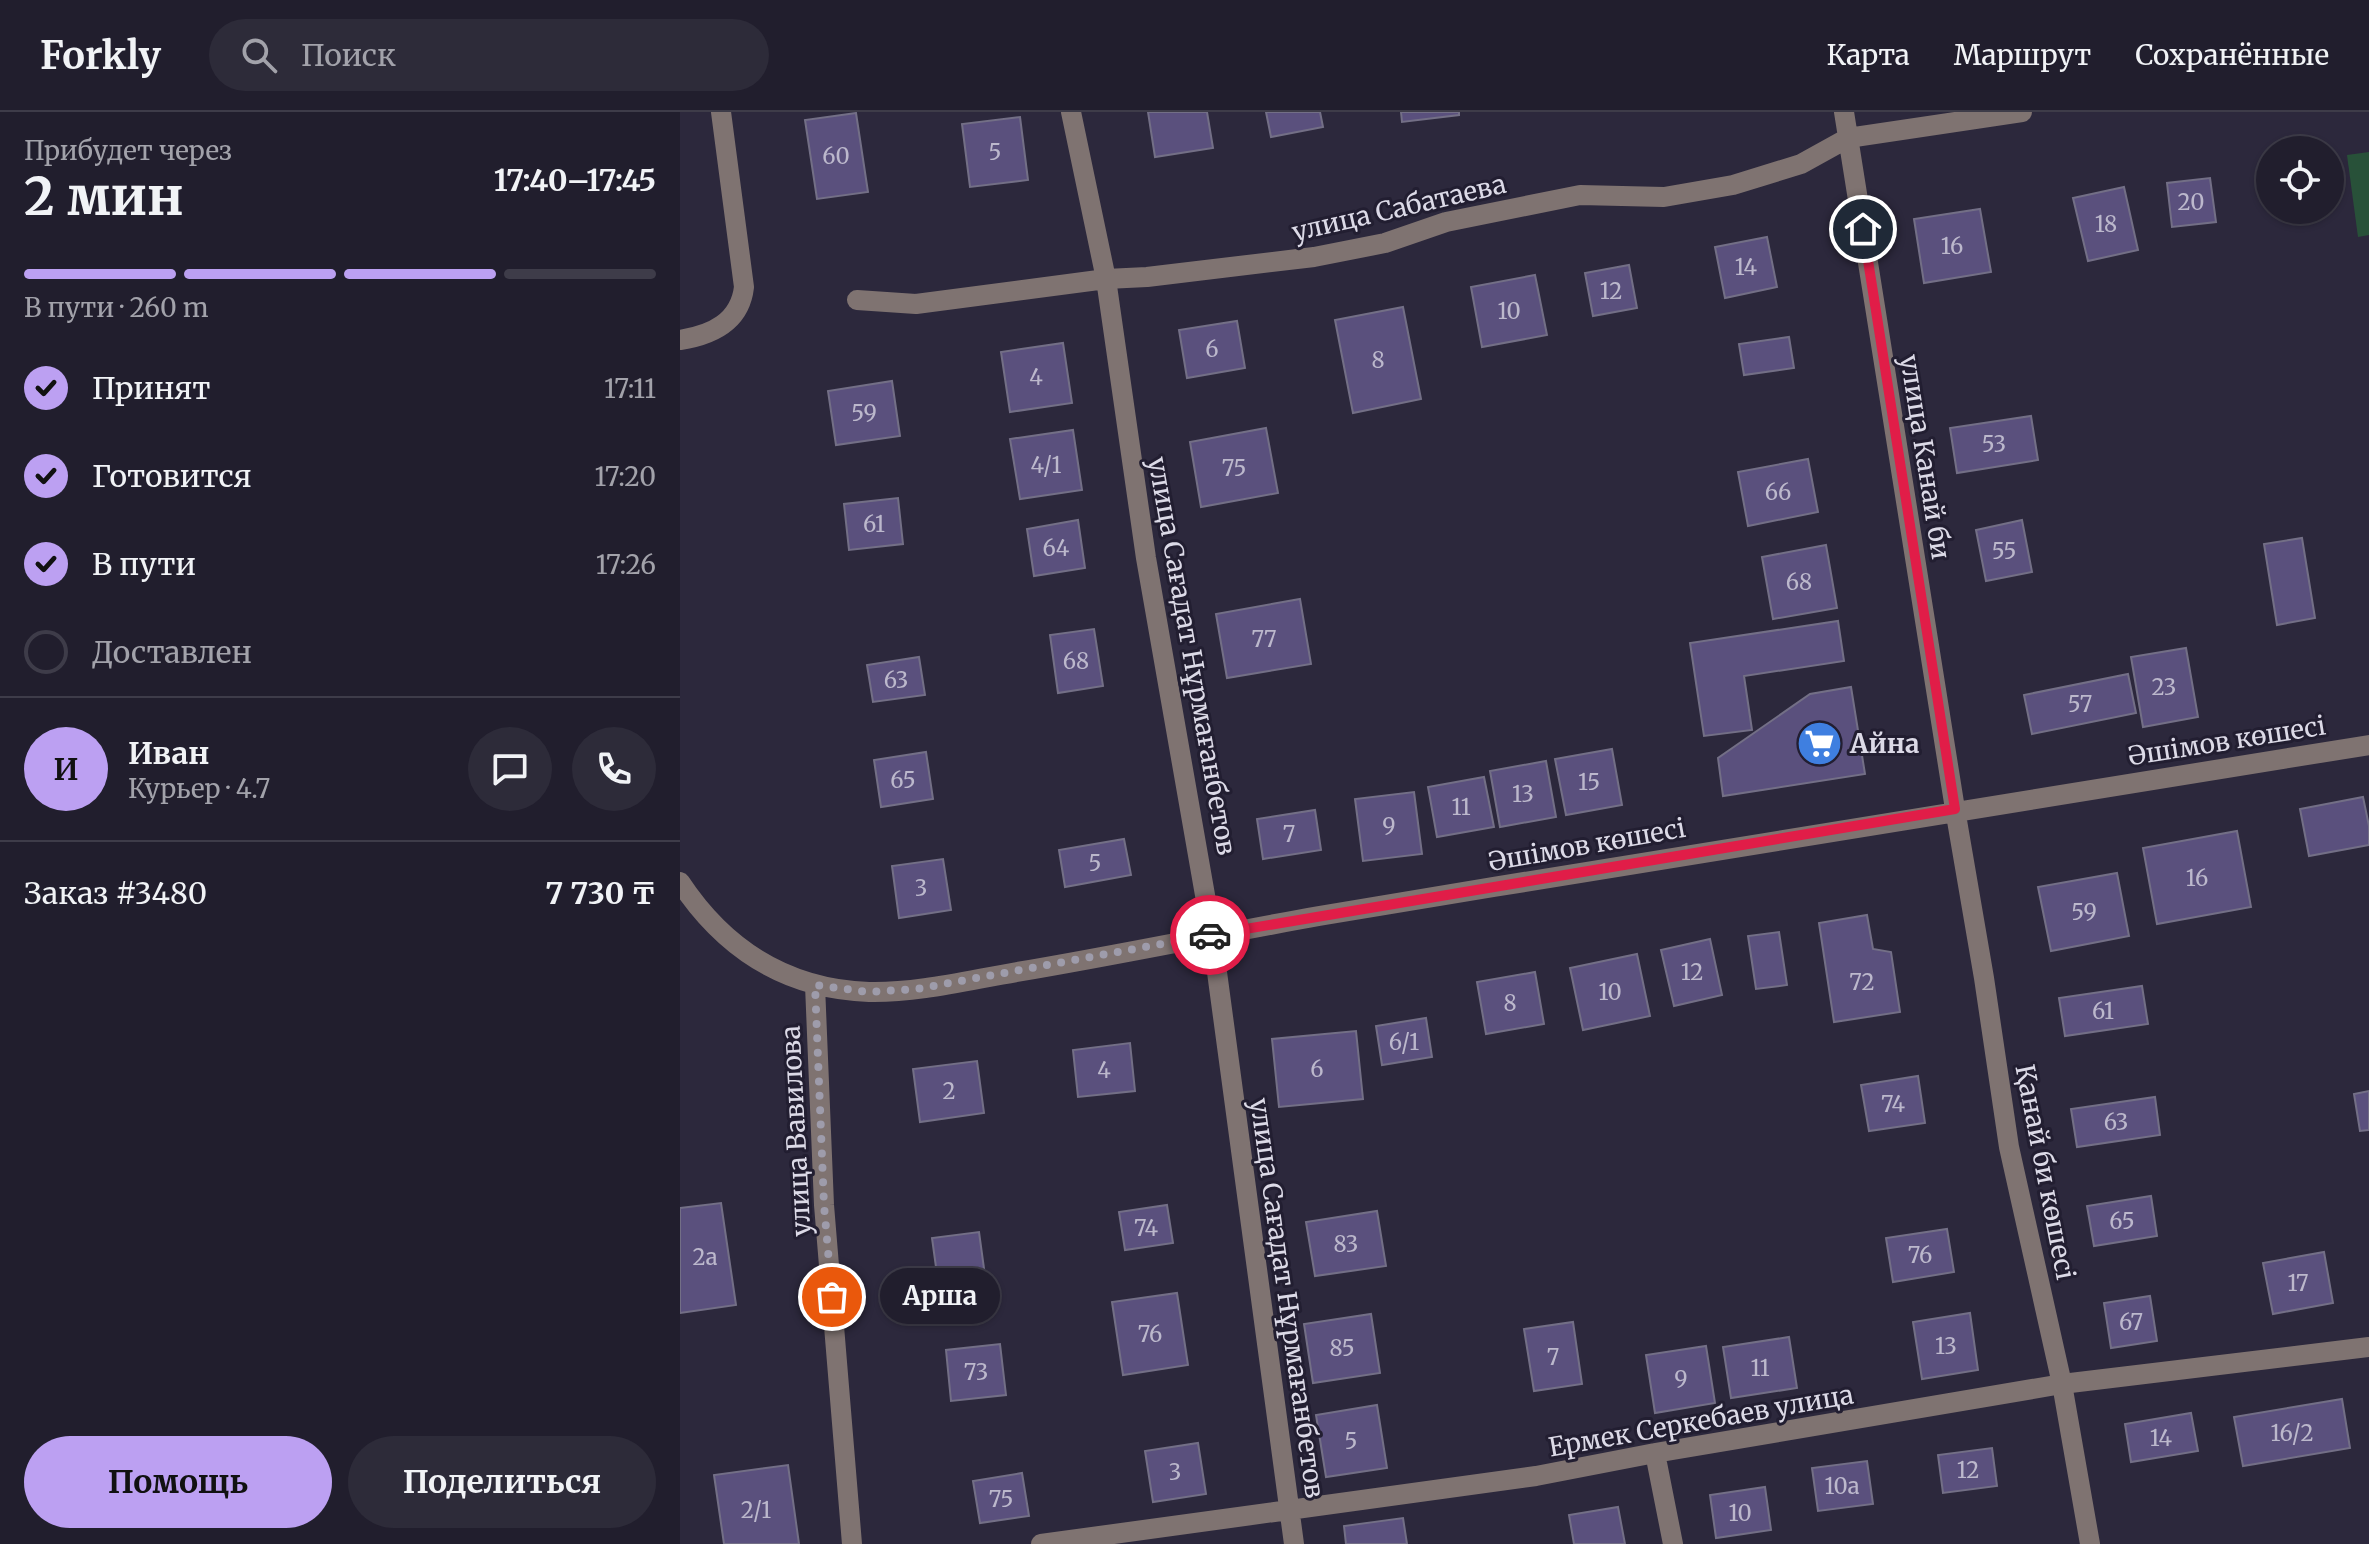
<!DOCTYPE html>
<html lang="ru">
<meta charset="utf-8">
<style>
body{margin:0;font-family:Merriweather,serif;background:#2d2b39;color:#f1f3f6;height:100vh;display:flex;flex-direction:column;font-size:30px;white-space:nowrap}
*{box-sizing:border-box;margin:0}
p{font-size:26px;color:#a2a2aa}
.icon{flex:none;width:44px;height:44px;fill:none;stroke:currentColor;stroke-width:2;stroke-linecap:round;stroke-linejoin:round}
.map{position:relative;flex:1;overflow:hidden}
.panel{display:flex;flex-direction:column;background:#211e2d;width:680px}
.panel>*{flex:none}
.tools{position:absolute;left:1576px;top:24px;display:grid;gap:16px}
.tools a{display:grid;place-items:center;width:88px;height:88px;border-radius:50%;background:#211e2d;box-shadow:0 2px 6px #0004,0 0 0 2px #3e3c49;font-size:40px}
.pin{position:absolute;display:grid;place-items:center;width:68px;height:68px;color:#fff;margin:-34px;border:4px solid #fff;border-radius:50%;box-shadow:0 2px 8px #0007}
.courier{position:absolute;display:grid;place-items:center;width:80px;height:80px;margin:-40px;border:6px solid #e11d48;border-radius:50%;background:#fff;color:#222;box-shadow:0 2px 10px #0007}
.bubble{position:absolute;height:56px;border-radius:28px;background:#211e2d;box-shadow:0 2px 6px #0004,0 0 0 2px #3e3c49;font-size:26px;font-weight:700;line-height:56px;text-align:center}
.overview em{font-style:normal;font-weight:700}
.overview div{display:flex;flex-direction:column-reverse}
.overview{display:flex;align-items:center;justify-content:space-between;height:136px;padding:0 24px}
h1{font-size:52px;font-weight:700;line-height:60px}
.bar{display:grid;grid-template-columns:repeat(4,1fr);gap:12px 8px;align-content:center;height:96px;padding:0 24px}
.bar i{height:10px;border-radius:6px;background:#3e3c49}
.bar .selected{background:#bca0f2}
.bar p{grid-column:span 4}
.line{display:flex;align-items:center;gap:20px;padding:0 24px;border-top:2px solid #3e3c49}
.line div{flex:1}
.round{display:grid;place-items:center;flex:none;width:84px;height:84px;border-radius:42px;background:#2d2b39}
ol{padding:0 24px;list-style:none}
li{display:flex;align-items:center;gap:24px;height:88px}
li p{margin-inline-start:auto}
li .icon{padding:8px;border-radius:50%;background:#bca0f2;color:#111;stroke-width:4}
li:last-child{color:#a2a2aa}
li i{width:44px;height:44px;border:4px solid #3e3c49;border-radius:50%}
.primary-button{display:flex;gap:16px;margin-top:auto;padding:16px 24px}
.primary-button a{flex:1;height:92px;border-radius:48px;background:#bca0f2;color:#111;font-size:32px;font-weight:700;line-height:92px;text-align:center}
.primary-button a+a{background:#2d2b39;color:#f1f3f6}
header{display:flex;align-items:center;gap:48px;box-sizing:border-box;height:112px;padding:0 40px;background:#211e2d;border-bottom:2px solid #3e3c49}
header strong{font-size:38px}
nav{display:flex;gap:44px;margin-inline-start:auto;font-size:28px}
.search{width:560px;height:72px;background:#2d2b39;display:flex;align-items:center;gap:20px;box-sizing:border-box;padding:0 28px;border-radius:44px;color:#a2a2aa;font-size:30px}
main{display:flex;flex:1;min-height:0}
.map>svg:first-child{display:block}
</style>
<header>
<strong>Forkly</strong>
<div class="search"><svg class="icon" aria-label="search" viewBox="0 0 24 24"><circle cx="10" cy="10" r="6"/><path d="M15 15l6 6"/></svg>Поиск</div>
<nav><a>Карта</a><a>Маршрут</a><a>Сохранённые</a></nav>
</header>
<main>
<section class="panel">
<div class="overview"><div><h1>2 мин</h1><p>Прибудет через</p></div><em>17:40–17:45</em></div>
<div class="bar"><i class="selected"></i><i class="selected"></i><i class="selected"></i><i></i><p>В пути · 260 m</p></div>
<ol>
<li><svg class="icon" aria-label="check" viewBox="0 0 24 24"><path d="M5 12l5 5 9-10"/></svg>Принят<p>17:11</p></li>
<li><svg class="icon" aria-label="check" viewBox="0 0 24 24"><path d="M5 12l5 5 9-10"/></svg>Готовится<p>17:20</p></li>
<li><svg class="icon" aria-label="check" viewBox="0 0 24 24"><path d="M5 12l5 5 9-10"/></svg>В пути<p>17:26</p></li>
<li><i></i>Доставлен</li>
</ol>
<div class="line" style="height:144px"><b class="round" style="background:#bca0f2;color:#111">И</b><div><b>Иван</b><p>Курьер · 4.7</p></div><a class="round"><svg class="icon" aria-label="chat" viewBox="0 0 24 24"><path d="M4 5h16v11H9l-5 4z"/></svg></a><a class="round"><svg class="icon" aria-label="phone" viewBox="0 0 24 24"><path d="M5 4h4l2 5-3 2q2 4 5 5l2-3 5 2v4C11 20 4 13 5 4z"/></svg></a></div>
<div class="line" style="height:104px"><div>Заказ #3480</div><b>7 730 ₸</b></div>
<div class="primary-button"><a>Помощь</a><a>Поделиться</a></div>
</section>
<div class="map">
<svg width="1689" height="1432" viewBox="0 0 1689 1432">
<rect width="100%" height="100%" fill="#2c283c"/>
<path fill="#285139" d="M1689 40V123L1678 125 1667 43Z"/>
<path fill="#5a507d" stroke="#736f86" stroke-width="2" d="M468 0H527L533 36 475 45Z
M586 0H640L643 15 591 25Z
M721 0H779V3L722 10Z
M176 1 188 80 137 87 125 8Z
M340 5 348 68 290 75 282 12Z
M1530 66 1536 110 1492 115 1487 71Z
M1444 75 1458 138 1408 149 1393 86Z
M1300 97 1311 160 1244 171 1234 107Z
M1087 125 1097 175 1045 186 1035 135Z
M949 153 957 196 913 204 905 161Z
M855 163 867 223 802 235 791 175Z
M723 195 741 287 673 301 655 208Z
M557 209 565 256 507 266 499 218Z
M1109 225 1114 256 1064 263 1059 232Z
M383 231 392 291 330 300 321 240Z
M212 269 220 324 156 333 148 279Z
M1351 304 1358 348 1277 361 1270 316Z
M586 316 598 381 521 395 510 330Z
M393 318 402 378 340 387 330 327Z
M1128 347 1138 400 1068 414 1058 360Z
M218 386 223 432 169 438 164 392Z
M398 408 405 456 354 464 347 417Z
M1342 408 1352 460 1306 469 1296 418Z
M1622 426 1635 506 1597 513 1584 432Z
M1146 433 1157 496 1093 507 1082 445Z
M620 487 631 552 547 566 536 502Z
M1158 509 1164 549 1064 564 1072 618 1024 624 1010 531Z
M414 517 423 574 378 581 370 523Z
M1506 536 1518 605 1463 615 1451 545Z
M239 545 245 583 193 590 187 553Z
M1448 562 1456 601 1352 622 1344 583Z
M1171 575 1185 662 1043 684 1038 646 1130 582Z
M932 637 942 693 886 703 875 647Z
M246 640 253 687 201 695 194 648Z
M866 649 876 705 820 715 810 659Z
M804 665 814 715 757 725 748 675Z
M734 680 742 742 683 749 675 687Z
M1683 685 1689 714V733L1629 744 1620 697Z
M635 698 641 738 583 747 577 707Z
M1557 719 1571 795 1477 812 1463 736Z
M444 727 451 763 385 775 379 738Z
M263 747 271 798 219 806 212 754Z
M1437 761 1449 824 1371 839 1358 775Z
M1187 803 1193 837 1211 840 1220 900 1154 910 1139 811Z
M1099 820 1107 873 1076 877 1068 824Z
M1030 827 1042 883 994 894 981 838Z
M957 842 970 904 903 918 890 856Z
M855 860 864 912 806 922 797 870Z
M1462 874 1468 912 1385 924 1379 886Z
M746 906 752 945 702 953 696 914Z
M676 919 683 987 599 995 592 927Z
M450 931 455 979 398 985 393 938Z
M297 949 304 1001 240 1010 233 957Z
M1238 964 1245 1011 1189 1019 1181 973Z
M1689 979V1018L1680 1019 1674 982Z
M1475 985 1480 1023 1397 1035 1391 997Z
M1471 1084 1477 1124 1414 1134 1407 1094Z
M41 1091 56 1193 0 1201V1096Z
M487 1093 493 1131 445 1138 439 1100Z
M697 1099 706 1154 635 1164 626 1110Z
M1267 1117 1274 1160 1213 1170 1206 1126Z
M299 1120 306 1171 259 1177 252 1126Z
M1644 1140 1653 1191 1593 1202 1583 1151Z
M497 1181 508 1253 443 1263 432 1190Z
M1470 1184 1477 1229 1431 1236 1424 1191Z
M1290 1201 1298 1258 1242 1267 1233 1210Z
M691 1202 700 1261 633 1271 624 1212Z
M893 1210 902 1272 854 1279 844 1217Z
M1109 1225 1117 1276 1051 1286 1043 1235Z
M320 1232 326 1283 271 1289 266 1238Z
M1026 1234 1035 1291 975 1301 966 1243Z
M1662 1287 1670 1336 1563 1354 1554 1305Z
M697 1293 707 1356 646 1365 636 1303Z
M1511 1301 1518 1339 1451 1350 1445 1312Z
M518 1331 526 1382 473 1390 465 1339Z
M1312 1336 1317 1374 1263 1381 1258 1343Z
M1187 1349 1193 1392 1138 1399 1132 1356Z
M108 1353 119 1432H44L34 1363Z
M342 1361 349 1404 300 1411 293 1369Z
M1085 1375 1091 1418 1036 1426 1030 1383Z
M938 1395 945 1432H894L889 1403Z
M723 1406 727 1432H666L664 1414Z"/>
<g fill="none" stroke-linecap="round" stroke-linejoin="round">
<path stroke="#7f7371" stroke-width="20" d="M391 0 426 167 466 446 532 823 614 1432
M1164 0 1275 697 1304 866 1329 1035 1382 1272 1410 1432
M177 188 236 192 426 167 467 165 634 145 705 131 766 110 900 83 984 85 1053 73 1121 52 1168 26 1342 0
M0 228C32 223 60 210 64 175L41 0
M0 770C45 838 106 877 189 880 238 881 289 868 337 860 438 843 538 822 639 804 989 746 1339 687 1689 633
M135 873 144 1093 172 1432
M975 1341 993 1432
M361 1432 856 1364 975 1341 1382 1272 1689 1235"/>
</g>
<g fill="none" stroke-linecap="round" stroke-linejoin="round">
<path stroke="#9e9cab" stroke-width="8" stroke-dasharray="0 14.4" d="M152 1185 144 1093 135 873 188 880 237 877 530 823"/>
<path stroke="#e11d48" stroke-width="10" d="M530 823 1275 697 1183 117"/>
</g>
<defs>
<symbol id="supermarket-disc" viewBox="-11 -11 22 22"><circle r="9.5" fill="#3f7fe0" stroke="#221e31"/><path d="M-6-5.5h2.5l.6 2H6L4.5 2H-2.5L-4.4-4H-6ZM-1.5 3.2a1.3 1.3 0 1 0 .1 0ZM3 3.2a1.3 1.3 0 1 0 .1 0Z" fill="#fff"/></symbol>
</defs>
<g fill-rule="evenodd">
<use href="#supermarket-disc" x="1114" y="606" width="51" height="51"/>
</g>
<g text-anchor="middle" stroke-width="6" stroke-linejoin="round" paint-order="stroke">
<g font-size="22" fill="#bcb8cc">
<text x="315" y="48">5</text>
<text x="156" y="52">60</text>
<text x="1511" y="98">20</text>
<text x="1426" y="120">18</text>
<text x="1272" y="142">16</text>
<text x="1066" y="163">14</text>
<text x="931" y="187">12</text>
<text x="829" y="207">10</text>
<text x="532" y="245">6</text>
<text x="698" y="256">8</text>
<text x="356" y="273">4</text>
<text x="184" y="309">59</text>
<text x="1314" y="340">53</text>
<text x="366" y="361">4/1</text>
<text x="554" y="364">75</text>
<text x="1098" y="388">66</text>
<text x="194" y="420">61</text>
<text x="376" y="444">64</text>
<text x="1324" y="447">55</text>
<text x="1119" y="478">68</text>
<text x="584" y="535">77</text>
<text x="396" y="557">68</text>
<text x="216" y="576">63</text>
<text x="1484" y="583">23</text>
<text x="1400" y="600">57</text>
<text x="223" y="676">65</text>
<text x="909" y="678">15</text>
<text x="843" y="690">13</text>
<text x="781" y="703">11</text>
<text x="709" y="722">9</text>
<text x="609" y="730">7</text>
<text x="415" y="759">5</text>
<text x="1517" y="774">16</text>
<text x="241" y="784">3</text>
<text x="1404" y="808">59</text>
<text x="1012" y="868">12</text>
<text x="1182" y="878">72</text>
<text x="930" y="888">10</text>
<text x="830" y="899">8</text>
<text x="1423" y="907">61</text>
<text x="724" y="938">6/1</text>
<text x="637" y="965">6</text>
<text x="424" y="966">4</text>
<text x="269" y="987">2</text>
<text x="1213" y="1000">74</text>
<text x="1436" y="1018">63</text>
<text x="1442" y="1117">65</text>
<text x="466" y="1124">74</text>
<text x="666" y="1140">83</text>
<text x="1240" y="1151">76</text>
<text x="25" y="1153">2а</text>
<text x="1618" y="1179">17</text>
<text x="1451" y="1218">67</text>
<text x="470" y="1230">76</text>
<text x="1266" y="1242">13</text>
<text x="662" y="1244">85</text>
<text x="873" y="1253">7</text>
<text x="1080" y="1264">11</text>
<text x="296" y="1268">73</text>
<text x="1001" y="1275">9</text>
<text x="1612" y="1329">16/2</text>
<text x="1481" y="1334">14</text>
<text x="671" y="1337">5</text>
<text x="1288" y="1366">12</text>
<text x="495" y="1368">3</text>
<text x="1162" y="1382">10а</text>
<text x="321" y="1395">75</text>
<text x="76" y="1406">2/1</text>
<text x="1060" y="1409">10</text>
</g>
<g font-size="26" fill="#dcdae7" stroke="#221e31">
<text transform="translate(719 96) rotate(-13)" y="9">улица Сабатаева</text>
<text transform="translate(1245 345) rotate(81)" y="9">улица Канай би</text>
<text transform="translate(512 544) rotate(80)" y="9">улица Сағадат Нұрмағанбетов</text>
<text transform="translate(1547 629) rotate(-9)" y="9">Әшімов көшесі</text>
<text transform="translate(907 733) rotate(-10)" y="9">Әшімов көшесі</text>
<text transform="translate(116 1019) rotate(-93)" y="9">улица Вавилова</text>
<text transform="translate(1365 1060) rotate(79)" y="9">Қанай би көшесі</text>
<text transform="translate(607 1186) rotate(82)" y="9">улица Сағадат Нұрмағанбетов</text>
<text transform="translate(1021 1309) rotate(-10)" y="9">Ермек Серкебаев улица</text>
</g>
<g font-size="26" font-weight="bold" fill="#dcdae7" stroke="#221e31" text-anchor="start">
<text x="1170" y="641">Айна</text>
</g>
</g>
</svg>
<div class="tools">
<a><svg class="icon" aria-label="locate" viewBox="0 0 24 24"><circle cx="12" cy="12" r="6"/><path d="M12 2v4M12 18v4M2 12h4M18 12h4"/></svg></a>
</div>
<div class="pin" style="left:152px;top:1185px;background:#ea580c"><svg class="icon" aria-label="bag" viewBox="0 0 24 24"><path d="M5 8h14l-1 12H6zM9 8a3 3 0 0 1 6 0"/></svg></div>
<div class="pin" style="left:1183px;top:117px;background:#1f2937"><svg class="icon" aria-label="home" viewBox="0 0 24 24"><path d="M3 11l9-7 9 7M6 9v11h12V9"/></svg></div>
<div class="courier" style="left:530px;top:823px"><svg class="icon" aria-label="car" viewBox="0 0 24 24"><path d="M5 17H2v-5l4-1 3-4h7l3 4 3 1v5h-3M9 17h6M6 11h13"/><circle cx="7" cy="17" r="2"/><circle cx="17" cy="17" r="2"/></svg></div>
<div class="bubble" style="left:200px;top:1156px;width:120px">Арша</div>
</div>
</main>
